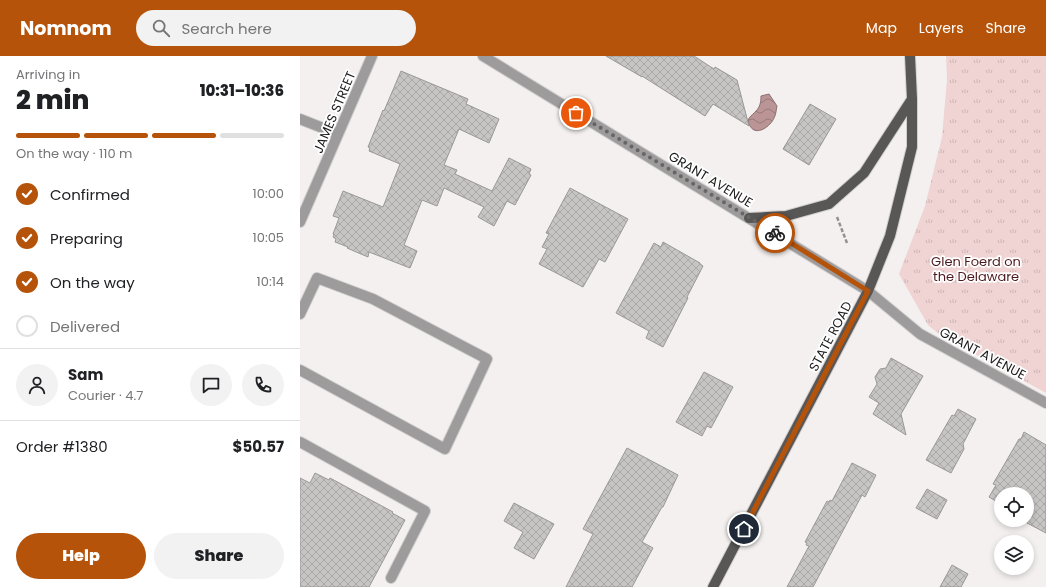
<!DOCTYPE html>
<meta charset="utf-8">
<style>
body{margin:0;font-family:Poppins,sans-serif;background:#f2f2f2;color:#202124;height:100vh;display:flex;flex-direction:column;font-size:15px;white-space:nowrap}
*{box-sizing:border-box;margin:0}
p{font-size:13px;color:#757577}
.icon{flex:none;width:22px;height:22px;fill:none;stroke:currentColor;stroke-width:2;stroke-linecap:round;stroke-linejoin:round}
.map{position:relative;flex:1;overflow:hidden}
.panel{display:flex;flex-direction:column;background:#fff;width:300px}
.panel>*{flex:none}
.tools{position:absolute;left:694px;top:431px;display:grid;gap:8px}
.tools a{display:grid;place-items:center;width:40px;height:40px;border-radius:50%;background:#fff;box-shadow:0 2px 6px #0003;font-size:20px}
.pin{position:absolute;display:grid;place-items:center;width:34px;height:34px;color:#fff;margin:-17px;border:2px solid #fff;border-radius:50%;box-shadow:0 1px 4px #0007}
.courier{position:absolute;display:grid;place-items:center;width:40px;height:40px;margin:-20px;border:3px solid #b45309;border-radius:50%;background:#fff;color:#222;box-shadow:0 1px 5px #0007}
.overview em{font-style:normal;font-weight:800}
.overview div{display:flex;flex-direction:column-reverse}
.overview{display:flex;align-items:center;justify-content:space-between;height:68px;padding:0 16px}
h1{font-size:26px;font-weight:800;line-height:30px}
.bar{display:grid;grid-template-columns:repeat(4,1fr);gap:6px 4px;align-content:center;height:48px;padding:0 16px}
.bar i{height:5px;border-radius:3px;background:#e0e0e0}
.bar .selected{background:#b45309}
.bar p{grid-column:span 4}
.line{display:flex;align-items:center;gap:10px;padding:0 16px;border-top:1px solid #e0e0e0}
.line div{flex:1}
.round{display:grid;place-items:center;flex:none;width:42px;height:42px;border-radius:21px;background:#f2f2f2}
ol{padding:0 16px;list-style:none}
li{display:flex;align-items:center;gap:12px;height:44px}
li p{margin-inline-start:auto}
li .icon{padding:4px;border-radius:50%;background:#b45309;color:#fff;stroke-width:4}
li:last-child{color:#757577}
li i{width:22px;height:22px;border:2px solid #e0e0e0;border-radius:50%}
.primary-button{display:flex;gap:8px;margin-top:auto;padding:8px 16px}
.primary-button a{flex:1;height:46px;border-radius:24px;background:#b45309;color:#fff;font-size:16px;font-weight:800;line-height:46px;text-align:center}
.primary-button a+a{background:#f2f2f2;color:#202124}
header{display:flex;align-items:center;gap:24px;box-sizing:border-box;height:56px;padding:0 20px;background:#b45309;color:#fff}
header strong{font-size:19px}
nav{display:flex;gap:22px;margin-inline-start:auto;font-size:14px}
.search{width:280px;height:36px;background:#f2f2f2;display:flex;align-items:center;gap:10px;box-sizing:border-box;padding:0 14px;border-radius:22px;color:#757577;font-size:15px}
main{display:flex;flex:1;min-height:0}
.map>svg:first-child{display:block}
</style>
<header>
<strong>Nomnom</strong>
<div class="search"><svg class="icon" aria-label="search" viewBox="0 0 24 24"><circle cx="10" cy="10" r="6"/><path d="M15 15l6 6"/></svg>Search here</div>
<nav><a>Map</a><a>Layers</a><a>Share</a></nav>
</header>
<main>
<section class="panel">
<div class="overview"><div><h1>2 min</h1><p>Arriving in</p></div><em>10:31–10:36</em></div>
<div class="bar"><i class="selected"></i><i class="selected"></i><i class="selected"></i><i></i><p>On the way · 110 m</p></div>
<ol>
<li><svg class="icon" aria-label="check" viewBox="0 0 24 24"><path d="M5 12l5 5 9-10"/></svg>Confirmed<p>10:00</p></li>
<li><svg class="icon" aria-label="check" viewBox="0 0 24 24"><path d="M5 12l5 5 9-10"/></svg>Preparing<p>10:05</p></li>
<li><svg class="icon" aria-label="check" viewBox="0 0 24 24"><path d="M5 12l5 5 9-10"/></svg>On the way<p>10:14</p></li>
<li><i></i>Delivered</li>
</ol>
<div class="line" style="height:72px"><a class="round"><svg class="icon" aria-label="person" viewBox="0 0 24 24"><circle cx="12" cy="8" r="4"/><path d="M4 21q1-7 8-7t8 7"/></svg></a><div><b>Sam</b><p>Courier · 4.7</p></div><a class="round"><svg class="icon" aria-label="chat" viewBox="0 0 24 24"><path d="M4 5h16v11H9l-5 4z"/></svg></a><a class="round"><svg class="icon" aria-label="phone" viewBox="0 0 24 24"><path d="M5 4h4l2 5-3 2q2 4 5 5l2-3 5 2v4C11 20 4 13 5 4z"/></svg></a></div>
<div class="line" style="height:52px"><div>Order #1380</div><b>$50.57</b></div>
<div class="primary-button"><a>Help</a><a>Share</a></div>
</section>
<div class="map">
<svg width="746" height="531" viewBox="0 0 746 531">
<defs>
<pattern id="grass-tufts" width="24" height="20" patternUnits="userSpaceOnUse"><rect width="24" height="20" fill="#f0d3d3"/><path d="M3 7l-1-3M5 7V3M7 7l1-3M15 17l-1-3M17 17v-4M19 17l1-3" fill="none" stroke="#cdb5b5"/></pattern>
<pattern id="water-waves" width="16" height="10" patternUnits="userSpaceOnUse"><rect width="16" height="10" fill="#bb9596"/><path d="M0 5q4-4 8 0t8 0" fill="none" stroke="#97797a"/></pattern>
<pattern id="building-cross-hatch" width="8" height="8" patternUnits="userSpaceOnUse"><rect width="8" height="8" fill="#c7c4c4"/><path d="M0 0l8 8M0 8l8-8" fill="none" stroke="#aaa8a8"/></pattern>
</defs>
<rect width="100%" height="100%" fill="#f4f0f0"/>
<path fill="url(#grass-tufts)" d="M646 0H746V337L640 279 628 269 599 218 625 150 642 81 647 23Z"/>
<path fill="url(#water-waves)" stroke="#8b7071" d="M469 38 477 50C476 54 476 59 474 62 471 70 456 81 450 70 445 62 452 60 456 55 460 51 461 46 461 40Z"/>
<path fill="url(#building-cross-hatch)" stroke="#9a9797" d="M306 0H394L414 13 415 11 437 24 449 70 413 48 405 60 342 20V21Z
M101 15 168 43 166 48 199 63 189 87 159 73 144 109 157 114 155 118 192 135 209 102 231 113 229 118 231 119 215 149 207 145 194 170 178 161 184 151 144 132 137 150 122 144 104 189 117 195 110 212 69 196 68 201 47 192 48 191 35 186 36 183 33 181 34 179 33 178 39 162 33 160 43 135 83 151 100 108 69 95 70 92 68 91 83 54 84 55Z
M510 48 536 63 509 109 483 93Z
M270 132 328 163 305 206 299 203 283 231 239 208 247 193 242 191 249 178 246 177Z
M363 186 400 207V208L403 210 387 241 388 242 363 291 346 282 349 275 316 257 354 187 361 191Z
M591 302 623 320 601 358 606 379 573 358 579 347 569 341 577 328 575 321 580 313 586 312Z
M404 316 433 331 411 372 407 370 402 380 376 366Z
M658 353 676 363 663 388 664 393 651 417 626 404 652 359 654 360Z
M724 376 746 389V477L727 467V438H701V448L689 441 696 429 693 428 719 383H721Z
M327 392 378 419 363 451H362L342 486 353 492 332 531H266L293 478 283 473Z
M552 407 576 419 565 441 562 439 513 531H487L509 490 506 489 507 487 505 486 527 445 529 446 530 444 532 445Z
M15 417 29 424 30 422 93 456 92 457 105 464 69 531H0V422L10 427Z
M627 433 647 444 637 463 616 452Z
M214 447 254 468 234 503 214 492 223 476 204 465Z
M652 509 668 518 661 531H640Z"/>
<g fill="none" stroke-linecap="round" stroke-linejoin="round">
<defs>
<path id="minor" d="M183 0 568 235 620 278 746 347
M0 63 38 78
M0 166 72 0
M0 258 17 222 73 243 187 303 145 393 0 314
M0 386 125 455 91 522"/>
<path id="major" d="M449 162 486 160 529 148 564 117 612 43
M413 531 568 235 590 180 612 91V43L610 0"/>
</defs>
<use href="#minor" stroke="#d1cece" stroke-width="12"/>
<use href="#major" stroke="#d1cece" stroke-width="12"/>
<path stroke="#939191" stroke-width="2.5" stroke-dasharray="4 2" stroke-linecap="butt" d="M537 161 547 187"/>
<use href="#minor" stroke="#9d9b9b" stroke-width="10"/>
<use href="#major" stroke="#595656" stroke-width="10"/>
</g>
<g fill="none" stroke-linecap="round" stroke-linejoin="round">
<path stroke="#676565" stroke-width="4" stroke-dasharray="0 7.2" d="M276 57 475 177"/>
<path stroke="#b45309" stroke-width="5" d="M444 473 568 235 475 177"/>
</g>
<g text-anchor="middle" stroke-width="3.5" stroke-linejoin="round" paint-order="stroke">
<g font-size="13" fill="#1b1a1a" stroke="#fff">
<text transform="translate(34 56) rotate(-67)" y="5">JAMES STREET</text>
<text transform="translate(411 123) rotate(31)" y="5">GRANT AVENUE</text>
<text transform="translate(530 280) rotate(-62)" y="5">STATE ROAD</text>
<text transform="translate(683 297) rotate(28)" y="5">GRANT AVENUE</text>
</g>
<g font-size="13" fill="#4c1a1e" stroke="#fff">
<text x="676" y="210">Glen Foerd on<tspan x="676" dy="15">the Delaware</tspan></text>
</g>
</g>
</svg>
<div class="tools">
<a><svg class="icon" aria-label="locate" viewBox="0 0 24 24"><circle cx="12" cy="12" r="6"/><path d="M12 2v4M12 18v4M2 12h4M18 12h4"/></svg></a>
<a><svg class="icon" aria-label="layers" viewBox="0 0 24 24"><path d="M12 4l9 5-9 5-9-5zM3 14l9 5 9-5"/></svg></a>
</div>
<div class="pin" style="left:276px;top:57px;background:#ea580c"><svg class="icon" aria-label="bag" viewBox="0 0 24 24"><path d="M5 8h14l-1 12H6zM9 8a3 3 0 0 1 6 0"/></svg></div>
<div class="pin" style="left:444px;top:473px;background:#1f2937"><svg class="icon" aria-label="home" viewBox="0 0 24 24"><path d="M3 11l9-7 9 7M6 9v11h12V9"/></svg></div>
<div class="courier" style="left:475px;top:177px"><svg class="icon" aria-label="bike" viewBox="0 0 24 24"><circle cx="6" cy="16" r="4"/><circle cx="18" cy="16" r="4"/><path d="M6 16l4-8h5l3 8M10 8l3 8H6M13 5h3"/></svg></div>
</div>
</main>
